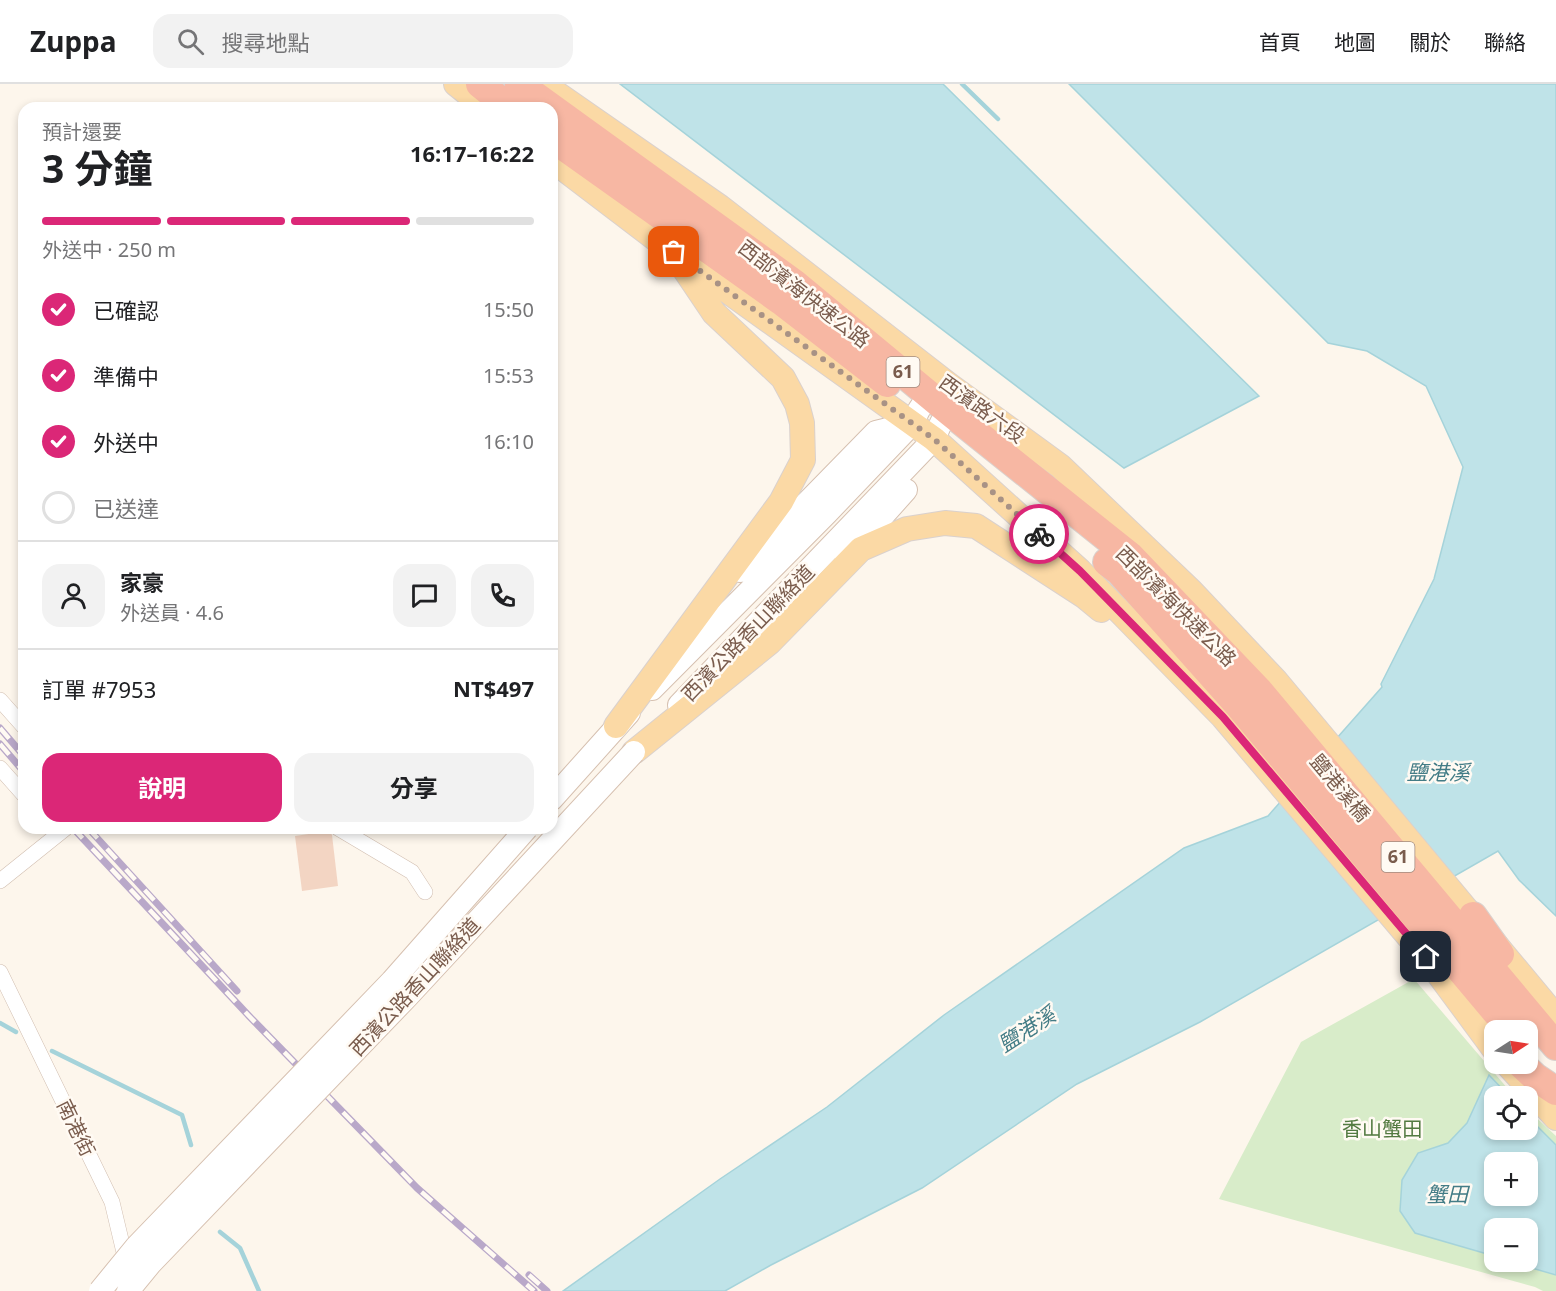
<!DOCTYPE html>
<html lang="zh-TW">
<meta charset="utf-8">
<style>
body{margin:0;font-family:"Noto Sans","Noto Sans TC",sans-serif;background:#f2f2f2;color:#202124;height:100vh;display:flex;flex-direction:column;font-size:22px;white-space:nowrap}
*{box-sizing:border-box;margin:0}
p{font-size:20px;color:#757577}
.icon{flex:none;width:33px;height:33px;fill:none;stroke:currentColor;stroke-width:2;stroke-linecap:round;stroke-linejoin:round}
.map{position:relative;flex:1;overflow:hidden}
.side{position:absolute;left:18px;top:18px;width:540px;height:732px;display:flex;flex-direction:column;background:#fff;border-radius:18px;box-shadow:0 3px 9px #0003}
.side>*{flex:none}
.needle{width:39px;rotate:78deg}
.buttons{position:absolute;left:1484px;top:936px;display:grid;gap:12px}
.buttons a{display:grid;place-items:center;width:54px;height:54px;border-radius:12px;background:#fff;box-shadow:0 3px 9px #0003;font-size:30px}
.pin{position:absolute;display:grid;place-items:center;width:51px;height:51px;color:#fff;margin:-26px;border-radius:12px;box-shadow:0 3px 9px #0006}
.courier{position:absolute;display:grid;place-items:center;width:60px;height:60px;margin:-30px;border:4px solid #db2777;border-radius:50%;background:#fff;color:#222;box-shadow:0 2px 8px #0007}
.headline em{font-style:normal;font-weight:700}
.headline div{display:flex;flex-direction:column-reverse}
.headline{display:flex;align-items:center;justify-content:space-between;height:102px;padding:0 24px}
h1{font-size:39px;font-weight:700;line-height:45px}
.bar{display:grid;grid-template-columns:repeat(4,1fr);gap:9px 6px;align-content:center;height:72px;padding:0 24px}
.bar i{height:8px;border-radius:4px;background:#e0e0e0}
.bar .active{background:#db2777}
.bar p{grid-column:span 4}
.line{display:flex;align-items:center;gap:15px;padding:0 24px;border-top:2px solid #e0e0e0}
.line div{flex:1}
.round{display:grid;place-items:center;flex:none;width:63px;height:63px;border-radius:18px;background:#f2f2f2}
ol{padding:0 24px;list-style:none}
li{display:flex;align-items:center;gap:18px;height:66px}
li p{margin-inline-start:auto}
li .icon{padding:6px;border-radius:50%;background:#db2777;color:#fff;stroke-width:4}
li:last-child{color:#757577}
li i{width:33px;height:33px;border:3px solid #e0e0e0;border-radius:50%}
.button{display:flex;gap:12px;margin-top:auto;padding:12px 24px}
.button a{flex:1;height:69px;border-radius:18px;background:#db2777;color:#fff;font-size:24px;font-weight:700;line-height:69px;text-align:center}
.button a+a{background:#f2f2f2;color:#202124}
header{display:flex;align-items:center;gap:36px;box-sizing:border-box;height:84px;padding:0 30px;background:#fff;border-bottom:2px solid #e0e0e0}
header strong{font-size:28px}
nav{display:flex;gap:33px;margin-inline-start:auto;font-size:21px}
.search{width:420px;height:54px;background:#f2f2f2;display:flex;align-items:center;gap:15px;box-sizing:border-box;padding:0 21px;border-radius:18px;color:#757577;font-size:22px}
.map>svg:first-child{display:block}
</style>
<header>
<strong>Zuppa</strong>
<div class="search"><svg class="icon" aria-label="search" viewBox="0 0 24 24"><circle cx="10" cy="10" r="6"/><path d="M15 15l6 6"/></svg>搜尋地點</div>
<nav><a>首頁</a><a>地圖</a><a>關於</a><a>聯絡</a></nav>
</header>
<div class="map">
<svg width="1556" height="1207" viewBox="0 0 1556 1207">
<rect width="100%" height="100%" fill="#fdf6ec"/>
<path fill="#d8ecc9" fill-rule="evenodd" d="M1414 895 1514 1012H1494V1046H1527V1025L1556 1052V1207H1543L1535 1203 1219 1115 1301 958ZM1494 1078H1527V1112H1494ZM1494 1144H1527V1178H1494Z"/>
<path fill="#bfe3e8" stroke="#a5d3da" stroke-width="1.5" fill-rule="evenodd" d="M620 0H943L1259 312 1124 384Z
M1069 0H1556V832L1519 796 1498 767 1200 938 1077 1000 922 1104 771 1181 725 1207H563L720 1095 827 1023 944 931 1184 764 1268 732 1382 603 1381 600 1434 495 1463 383 1426 302 1367 267 1328 259Z
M1489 991 1509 1012H1494V1046H1527V1032L1556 1061V1191L1511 1178H1527V1144H1494V1172L1415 1149 1400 1127 1402 1096 1418 1069 1448 1059 1467 1039ZM1494 1078H1527V1112H1494Z"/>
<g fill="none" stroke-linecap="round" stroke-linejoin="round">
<path stroke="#a5d3da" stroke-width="4.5" d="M962 0 998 35
M0 939 16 948
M52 967 182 1031 191 1061
M220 1148 240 1164 259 1207"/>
</g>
<path fill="#f3d5c3" d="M329 747 332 751 338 802 302 807 295 752Z"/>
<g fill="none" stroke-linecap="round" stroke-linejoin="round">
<defs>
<path id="street" d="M0 616 24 643
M0 684 24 711
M338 744 412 788 425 808
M0 797 66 744
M0 888 112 1118 127 1181"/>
<path id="secondary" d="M846 473 906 406
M740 487 876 348 913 339
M652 605 827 429 913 339C921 317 929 312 949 301L951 329 941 339 934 355 679 621
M552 715 629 629"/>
<path id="primary" d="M456 0 486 24
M543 0 720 123 949 301 1060 382 1191 507 1276 597 1556 933
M552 76 673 168 934 355 1080 487 1223 633 1426 873 1494 965
M616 642 781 418 803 376 802 339 797 320 783 294 714 229 681 180
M634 668 769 559 861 465 907 445 945 439 976 442 1084 512 1101 526
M1507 980 1556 1034"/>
<path id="highway" d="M480 0 510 24
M519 0 794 199 951 329 1130 472 1259 607 1556 962
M552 54 781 217 887 299
M1107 478 1119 487 1240 623 1511 946
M1473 832 1500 870
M1521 980 1535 993 1556 1007"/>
</defs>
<use href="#street" stroke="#d1beb0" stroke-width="16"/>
<use href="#secondary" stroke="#d6c0b0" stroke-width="24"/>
<use href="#primary" stroke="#dad1cd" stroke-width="26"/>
<use href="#highway" stroke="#dad1cd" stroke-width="30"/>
<use href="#street" stroke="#fff" stroke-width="15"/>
<use href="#secondary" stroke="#fff" stroke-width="22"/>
<use href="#primary" stroke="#fbd9a5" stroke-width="24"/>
<use href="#highway" stroke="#f7b7a3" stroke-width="28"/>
<defs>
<path id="rail" d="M0 644 24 672
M0 660 24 688
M73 744 249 932 417 1104 534 1207
M88 744 237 907
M529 1191 547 1207"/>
</defs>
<use href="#rail" stroke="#b9a8c9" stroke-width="7"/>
<use href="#rail" stroke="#fffaf3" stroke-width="4.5" stroke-dasharray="14" stroke-linecap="butt"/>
<defs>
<path id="secondary-bridge" d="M100 1207 136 1163 392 897 527 744
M128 1207 151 1179 407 913 634 668"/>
</defs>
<use href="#secondary-bridge" stroke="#d6c0b0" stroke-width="24" stroke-linecap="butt"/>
<use href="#secondary-bridge" stroke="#fff" stroke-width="22"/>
</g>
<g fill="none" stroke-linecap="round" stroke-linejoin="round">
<path stroke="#a89285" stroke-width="6" stroke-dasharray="0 10.8" d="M674 168 934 355 1039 450"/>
<path stroke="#db2777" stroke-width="8" d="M1039 450 1080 487 1223 633 1426 873"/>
</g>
<g text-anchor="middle" stroke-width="5" stroke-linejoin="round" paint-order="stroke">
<g fill="#fffaf3" stroke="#a28b7f" stroke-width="1.5">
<rect x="886.5" y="273" width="33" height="30" rx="4.5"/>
<rect x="1381.5" y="758" width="33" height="30" rx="4.5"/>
</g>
<g font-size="18" font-weight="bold" fill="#7a5c4d">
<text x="903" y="294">61</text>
<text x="1398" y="779">61</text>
</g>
<g font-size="20" fill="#7a5c4d" stroke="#fffaf3">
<text transform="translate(804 210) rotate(38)" y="7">西部濱海快速公路</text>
<text transform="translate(982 325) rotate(36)" y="7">西濱路六段</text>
<text transform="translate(1176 522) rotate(45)" y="7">西部濱海快速公路</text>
<text transform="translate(748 549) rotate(-46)" y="7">西濱公路香山聯絡道</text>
<text transform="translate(1340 704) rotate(50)" y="7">鹽港溪橋</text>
<text transform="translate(415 903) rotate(-47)" y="7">西濱公路香山聯絡道</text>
<text transform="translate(76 1044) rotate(64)" y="7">南港街</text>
</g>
<g font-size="20" fill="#537a41" stroke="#fffaf3">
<text x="1382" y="1052">香山蟹田</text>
</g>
<g font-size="21" font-style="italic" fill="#437c86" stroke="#fffaf3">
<text x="1438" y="696">鹽港溪</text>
<text transform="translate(1027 946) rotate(-33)" y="7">鹽港溪</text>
<text x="1447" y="1118">蟹田</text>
</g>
</g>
</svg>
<div class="buttons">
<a><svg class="needle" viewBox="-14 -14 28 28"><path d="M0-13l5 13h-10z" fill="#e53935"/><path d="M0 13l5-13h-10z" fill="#757577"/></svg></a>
<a><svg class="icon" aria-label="locate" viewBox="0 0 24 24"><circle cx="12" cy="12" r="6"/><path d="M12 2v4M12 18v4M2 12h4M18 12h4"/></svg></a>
<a>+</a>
<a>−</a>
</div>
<div class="pin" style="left:674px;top:168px;background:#ea580c"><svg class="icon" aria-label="bag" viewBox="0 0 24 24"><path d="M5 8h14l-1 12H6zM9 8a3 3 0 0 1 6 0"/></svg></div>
<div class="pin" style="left:1426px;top:873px;background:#1f2937"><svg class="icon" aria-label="home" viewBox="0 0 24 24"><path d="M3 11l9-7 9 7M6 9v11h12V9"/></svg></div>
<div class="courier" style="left:1039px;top:450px"><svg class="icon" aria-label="bike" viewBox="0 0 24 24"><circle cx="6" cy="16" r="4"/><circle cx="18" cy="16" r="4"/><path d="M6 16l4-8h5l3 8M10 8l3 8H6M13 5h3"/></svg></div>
<section class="side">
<div class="headline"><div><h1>3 分鐘</h1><p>預計還要</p></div><em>16:17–16:22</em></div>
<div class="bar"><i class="active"></i><i class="active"></i><i class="active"></i><i></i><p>外送中 · 250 m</p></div>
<ol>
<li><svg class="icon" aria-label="check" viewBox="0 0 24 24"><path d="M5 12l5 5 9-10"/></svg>已確認<p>15:50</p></li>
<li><svg class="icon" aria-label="check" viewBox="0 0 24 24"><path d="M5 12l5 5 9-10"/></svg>準備中<p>15:53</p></li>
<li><svg class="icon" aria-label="check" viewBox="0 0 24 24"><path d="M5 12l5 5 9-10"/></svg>外送中<p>16:10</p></li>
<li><i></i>已送達</li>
</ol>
<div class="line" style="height:108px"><a class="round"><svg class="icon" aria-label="person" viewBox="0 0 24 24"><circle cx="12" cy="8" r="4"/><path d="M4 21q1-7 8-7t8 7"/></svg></a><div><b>家豪</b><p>外送員 · 4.6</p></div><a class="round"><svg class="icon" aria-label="chat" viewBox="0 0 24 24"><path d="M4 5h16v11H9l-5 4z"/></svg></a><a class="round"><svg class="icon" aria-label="phone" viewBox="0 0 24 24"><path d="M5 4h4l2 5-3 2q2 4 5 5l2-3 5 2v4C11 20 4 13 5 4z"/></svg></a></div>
<div class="line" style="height:78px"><div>訂單 #7953</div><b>NT$497</b></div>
<div class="button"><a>說明</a><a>分享</a></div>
</section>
</div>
